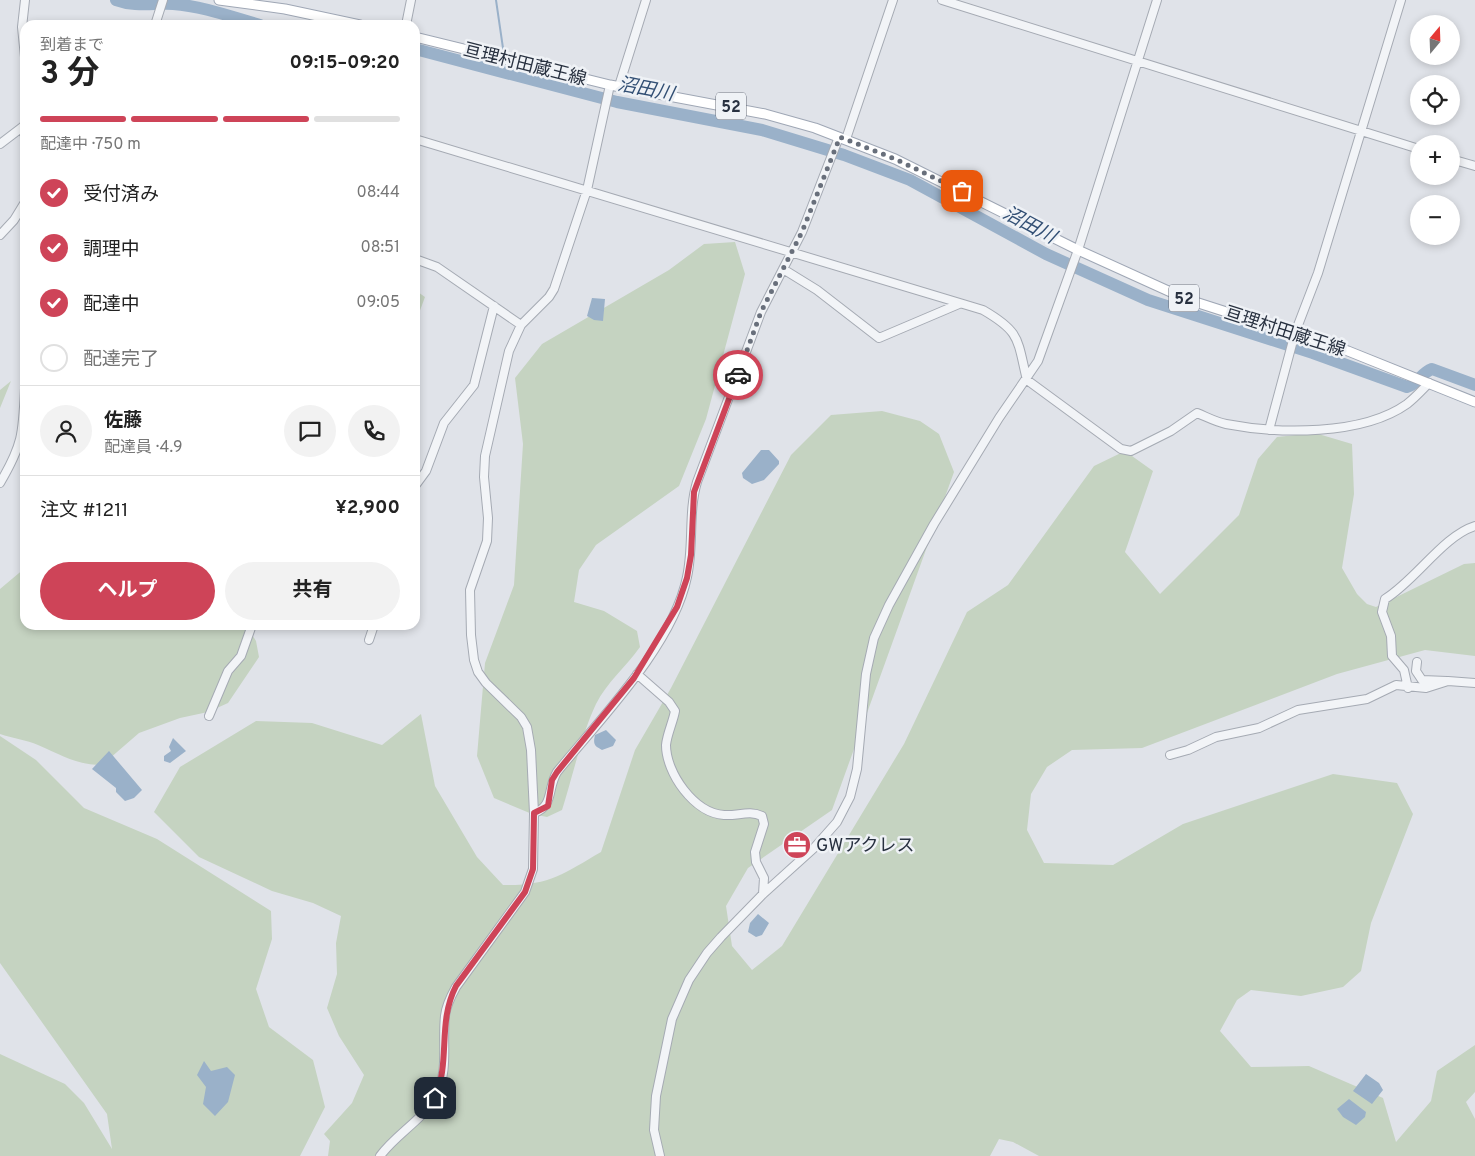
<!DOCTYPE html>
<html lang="ja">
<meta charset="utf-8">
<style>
body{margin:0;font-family:Overpass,"Noto Sans JP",sans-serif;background:#f2f2f2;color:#222;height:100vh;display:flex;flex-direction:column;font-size:19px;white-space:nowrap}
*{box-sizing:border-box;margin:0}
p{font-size:16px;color:#767676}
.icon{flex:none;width:28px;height:28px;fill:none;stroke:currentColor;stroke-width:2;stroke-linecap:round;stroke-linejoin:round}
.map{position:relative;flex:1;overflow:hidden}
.sheet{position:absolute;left:20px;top:20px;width:400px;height:610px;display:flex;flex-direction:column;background:#fff;border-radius:15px;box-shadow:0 2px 8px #0003}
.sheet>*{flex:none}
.needle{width:32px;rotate:19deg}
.tools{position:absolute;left:1410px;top:15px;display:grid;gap:10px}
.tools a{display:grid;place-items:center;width:50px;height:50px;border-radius:50%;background:#fff;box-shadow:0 2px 8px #0003;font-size:25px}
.pin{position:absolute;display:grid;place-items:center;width:42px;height:42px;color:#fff;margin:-21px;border-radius:10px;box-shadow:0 2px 8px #0006}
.courier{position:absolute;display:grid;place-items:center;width:50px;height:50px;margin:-25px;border:4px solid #ce4458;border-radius:50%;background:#fff;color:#222;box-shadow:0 1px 6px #0007}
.headline em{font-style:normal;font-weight:700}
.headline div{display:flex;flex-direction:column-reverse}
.headline{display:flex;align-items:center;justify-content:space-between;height:85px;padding:0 20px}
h1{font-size:32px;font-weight:700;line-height:38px}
.bar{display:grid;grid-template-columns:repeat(4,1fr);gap:8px 5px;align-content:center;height:60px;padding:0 20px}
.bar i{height:6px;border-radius:4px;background:#e0e0e0}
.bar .on{background:#ce4458}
.bar p{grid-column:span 4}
.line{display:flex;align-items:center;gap:12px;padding:0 20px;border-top:1px solid #e0e0e0}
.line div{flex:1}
.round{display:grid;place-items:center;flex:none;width:52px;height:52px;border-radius:26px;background:#f2f2f2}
ol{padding:0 20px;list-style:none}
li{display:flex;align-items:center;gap:15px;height:55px}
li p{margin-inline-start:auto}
li .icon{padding:5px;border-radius:50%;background:#ce4458;color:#fff;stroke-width:4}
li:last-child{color:#767676}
li i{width:28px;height:28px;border:2px solid #e0e0e0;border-radius:50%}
.button{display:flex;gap:10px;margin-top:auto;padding:10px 20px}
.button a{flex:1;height:58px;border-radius:30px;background:#ce4458;color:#fff;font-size:20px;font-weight:700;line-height:58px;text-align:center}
.button a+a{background:#f2f2f2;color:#222}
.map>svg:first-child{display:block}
</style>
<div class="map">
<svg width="1475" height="1156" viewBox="0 0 1475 1156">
<rect width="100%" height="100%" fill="#e0e3e9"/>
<path fill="#c5d3c1" d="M735 242 745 274 706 419 679 486 596 545 579 570 574 602 604 611 637 631 640 647C626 667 607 682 596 704 582 733 572 779 562 810L547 817 532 814 494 798 477 756 485 663 514 585 523 444 515 378 542 344 669 270 704 244Z
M415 290 425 297 415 324Z
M11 381 0 408V390Z
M882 411 920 421 939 434 954 472 832 810 748 868 726 906 732 946 752 970 782 946 904 744 967 612 1008 585 1094 466 1125 451 1153 471 1125 552 1160 594 1239 515 1258 459 1277 437 1315 433 1352 444 1354 494 1342 568 1357 594 1367 604 1376 607 1464 564 1475 563V656L1425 650 1337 674 1142 748 1072 750 1047 767 1031 794 1027 830 1044 863 1113 865 1183 824 1333 774 1397 783 1413 814 1371 923 1361 971 1343 987 1301 996 1251 990 1237 1000 1220 1031 1251 1067 1309 1066 1383 1098 1396 1142 1431 1101 1437 1071 1475 1045V1092L1466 1102 1475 1119V1156H1039L1013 1142 999 1139 990 1156H328L330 1141 324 1134 352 1103 364 1075 339 1036 327 1008 337 974 336 943 341 916 313 903 272 891 199 857 154 812 180 767 256 721 312 723 382 745 421 714 435 786 477 857 503 885C549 886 563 874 601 852L635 750 671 688 791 455 831 415Z
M25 568V625H246L256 641 259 657 228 703 208 712 180 718 139 733 102 765C77 765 61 755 38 745 27 740 12 738 0 734V589Z
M0 736 36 760 84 808 157 839 271 911 272 939 256 989 269 1027 313 1060 325 1107 300 1156H0V1054L65 1084 84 1103 112 1149 107 1114 0 963Z"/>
<path fill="#9ab1c9" d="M592 298 605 299 603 321 594 320 587 316Z
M761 450H769L779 461V464L764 480 752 484 743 478 742 473Z
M606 730 616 740 613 746 602 750C594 746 593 744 595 735Z
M173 738 186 751 170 763 164 761V756L171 751 169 747Z
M109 751 142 790 134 798 125 801 116 792V788L92 769Z
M758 914 769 923 762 935 756 937 748 932 750 923Z
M204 1061 211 1071 227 1067 235 1075 228 1102 215 1116 203 1104 206 1087 197 1075Z
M1366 1074 1379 1083 1383 1090 1372 1104 1353 1091Z
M1349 1099 1366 1112 1365 1117 1356 1125 1343 1117 1337 1109Z"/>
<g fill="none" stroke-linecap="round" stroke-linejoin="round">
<path stroke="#9ab1c9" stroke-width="2" d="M496 0 504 55
M504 62 505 72"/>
<path stroke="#9ab1c9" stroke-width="12" d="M116 0C135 7 153 3 173 4 202 6 232 17 260 25
M415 49 617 102 762 130 844 155 910 180 1046 254 1148 300 1313 353 1407 387C1418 384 1421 373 1432 369L1475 385"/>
<defs>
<path id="minor" d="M25 0 22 27 25 57
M942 0 1419 149
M155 25 163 0
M406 25 411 0
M619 86 646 0
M24 125 25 139
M415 139 983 310C1021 332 1017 339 1027 380L1121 449 1131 451 1171 431 1197 413C1207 417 1216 422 1226 424 1278 434 1362 436 1407 404 1415 398 1422 390 1429 383
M846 139 893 0
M0 144 25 125
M1451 159 1475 166
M0 235 14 220 25 202
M415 259 437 267 521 325
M783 269 817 290 879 338 959 304
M1269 430 1295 333 1318 273 1401 0
M0 483C23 444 23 433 25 388
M415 486 426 471 444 423 474 385 494 306
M369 640 374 625
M1417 662 1416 671 1422 680 1447 681
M637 674 669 702 675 711C673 722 667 734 666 745 666 773 694 813 724 815 738 816 749 810 762 816L764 824 755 852 756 862 764 878 763 894
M1408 688 1404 670 1392 656 1391 636 1382 612 1385 599C1416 580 1443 536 1475 526
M209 716 228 671 241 656 252 625
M1170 755 1188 750 1216 737 1259 728 1298 710 1367 699 1396 685 1426 688 1448 681 1475 683
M534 813C554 806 547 789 557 772 601 718 673 645 687 577 694 545 688 512 697 482L761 312 802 232 839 137
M380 1156C396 1134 423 1120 436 1096 449 1070 442 1044 445 1016 446 1006 451 996 456 987L525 892 533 869 534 813 531 750 527 727 521 717 486 683 478 672 474 660 471 635 470 590 487 541 488 518 484 477 485 456 509 351 521 325 549 297 554 289 587 190 610 85
M660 1156 654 1130 656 1096 672 1019 689 980 707 953 721 937 763 894 814 848 837 822 850 797 857 769 866 674 874 638 889 605 934 524 999 418 1038 361 1078 250 1157 0"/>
<path id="major" d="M219 0 285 9 360 25
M415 37 610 85 765 114 815 128 895 159 1078 250 1186 299 1348 351 1475 402"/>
</defs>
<use href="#minor" stroke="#a5aab3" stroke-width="10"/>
<use href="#major" stroke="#9fa7b5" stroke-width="11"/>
<use href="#minor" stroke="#f2f4f7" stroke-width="8"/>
<use href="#major" stroke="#fff" stroke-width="9"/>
</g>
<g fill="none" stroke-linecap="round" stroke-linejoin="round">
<path stroke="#686f7b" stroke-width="5" stroke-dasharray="0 9" d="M738 375 761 312 802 232 840 137 895 159 962 191"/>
<path stroke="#ce4458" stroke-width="6" d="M435 1098C451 1060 437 1023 456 986L525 892 533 869 534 813 548 806 552 780 557 772 634 678 677 607 687 578 691 555 694 492 738 375"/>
</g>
<defs>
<symbol id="office-disc" viewBox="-11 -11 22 22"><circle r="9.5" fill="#ce4458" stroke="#eff2f6"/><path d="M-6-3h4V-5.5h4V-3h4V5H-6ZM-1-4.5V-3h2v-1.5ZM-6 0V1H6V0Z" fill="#fff"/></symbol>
</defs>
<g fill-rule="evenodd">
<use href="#office-disc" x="781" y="829" width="32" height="32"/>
</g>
<g text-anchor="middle" stroke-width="5" stroke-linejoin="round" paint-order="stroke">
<g fill="#eff2f6" stroke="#646b77" stroke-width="1">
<rect x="716" y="92.5" width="30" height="27" rx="4"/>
<rect x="1169" y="284.5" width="30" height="27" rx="4"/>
</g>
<g font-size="16" font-weight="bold" fill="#283140">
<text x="731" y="112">52</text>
<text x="1184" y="304">52</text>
</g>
<g font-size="18" fill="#283140" stroke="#eff2f6">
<text transform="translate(525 64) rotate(14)" y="6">亘理村田蔵王線</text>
<text transform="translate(1285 331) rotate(18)" y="6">亘理村田蔵王線</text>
</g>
<g font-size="18" fill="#283140" stroke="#eff2f6" text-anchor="start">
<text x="816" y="851">GWアクレス</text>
</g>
<g font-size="19" font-style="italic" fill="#324f74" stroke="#eff2f6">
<text transform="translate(646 88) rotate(11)" y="7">沼田川</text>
<text transform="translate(1030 224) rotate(28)" y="7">沼田川</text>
</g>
</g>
</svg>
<div class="tools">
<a><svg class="needle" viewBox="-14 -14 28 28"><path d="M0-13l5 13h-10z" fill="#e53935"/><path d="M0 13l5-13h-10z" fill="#767676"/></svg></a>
<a><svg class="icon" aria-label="locate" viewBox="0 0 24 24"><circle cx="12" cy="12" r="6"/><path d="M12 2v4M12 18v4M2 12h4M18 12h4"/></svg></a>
<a>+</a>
<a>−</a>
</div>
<div class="pin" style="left:962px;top:191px;background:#ea580c"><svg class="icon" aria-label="bag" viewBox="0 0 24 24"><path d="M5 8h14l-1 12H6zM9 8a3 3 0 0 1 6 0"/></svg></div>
<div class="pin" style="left:435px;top:1098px;background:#1f2937"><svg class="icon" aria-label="home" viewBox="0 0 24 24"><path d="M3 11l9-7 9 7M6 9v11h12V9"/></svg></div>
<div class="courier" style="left:738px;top:375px"><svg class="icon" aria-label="car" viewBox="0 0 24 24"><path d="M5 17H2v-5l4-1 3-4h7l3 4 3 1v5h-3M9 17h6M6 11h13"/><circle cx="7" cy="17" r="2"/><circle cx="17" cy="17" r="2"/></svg></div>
<section class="sheet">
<div class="headline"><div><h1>3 分</h1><p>到着まで</p></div><em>09:15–09:20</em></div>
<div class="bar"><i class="on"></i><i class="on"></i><i class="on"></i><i></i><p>配達中 · 750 m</p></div>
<ol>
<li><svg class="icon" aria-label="check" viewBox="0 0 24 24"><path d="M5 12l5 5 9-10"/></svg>受付済み<p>08:44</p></li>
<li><svg class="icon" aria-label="check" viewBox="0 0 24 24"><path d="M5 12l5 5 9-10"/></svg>調理中<p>08:51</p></li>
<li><svg class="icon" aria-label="check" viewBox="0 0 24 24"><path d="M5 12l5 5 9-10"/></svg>配達中<p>09:05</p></li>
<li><i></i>配達完了</li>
</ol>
<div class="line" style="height:90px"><a class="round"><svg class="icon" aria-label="person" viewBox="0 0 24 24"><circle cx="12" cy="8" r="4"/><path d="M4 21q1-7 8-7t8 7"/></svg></a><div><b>佐藤</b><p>配達員 · 4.9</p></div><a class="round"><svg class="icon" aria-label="chat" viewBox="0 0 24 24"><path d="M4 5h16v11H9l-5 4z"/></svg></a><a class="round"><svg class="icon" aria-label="phone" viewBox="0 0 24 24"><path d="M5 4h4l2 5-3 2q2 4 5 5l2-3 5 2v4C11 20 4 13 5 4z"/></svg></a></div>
<div class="line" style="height:65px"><div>注文 #1211</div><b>¥2,900</b></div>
<div class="button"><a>ヘルプ</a><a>共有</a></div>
</section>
</div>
